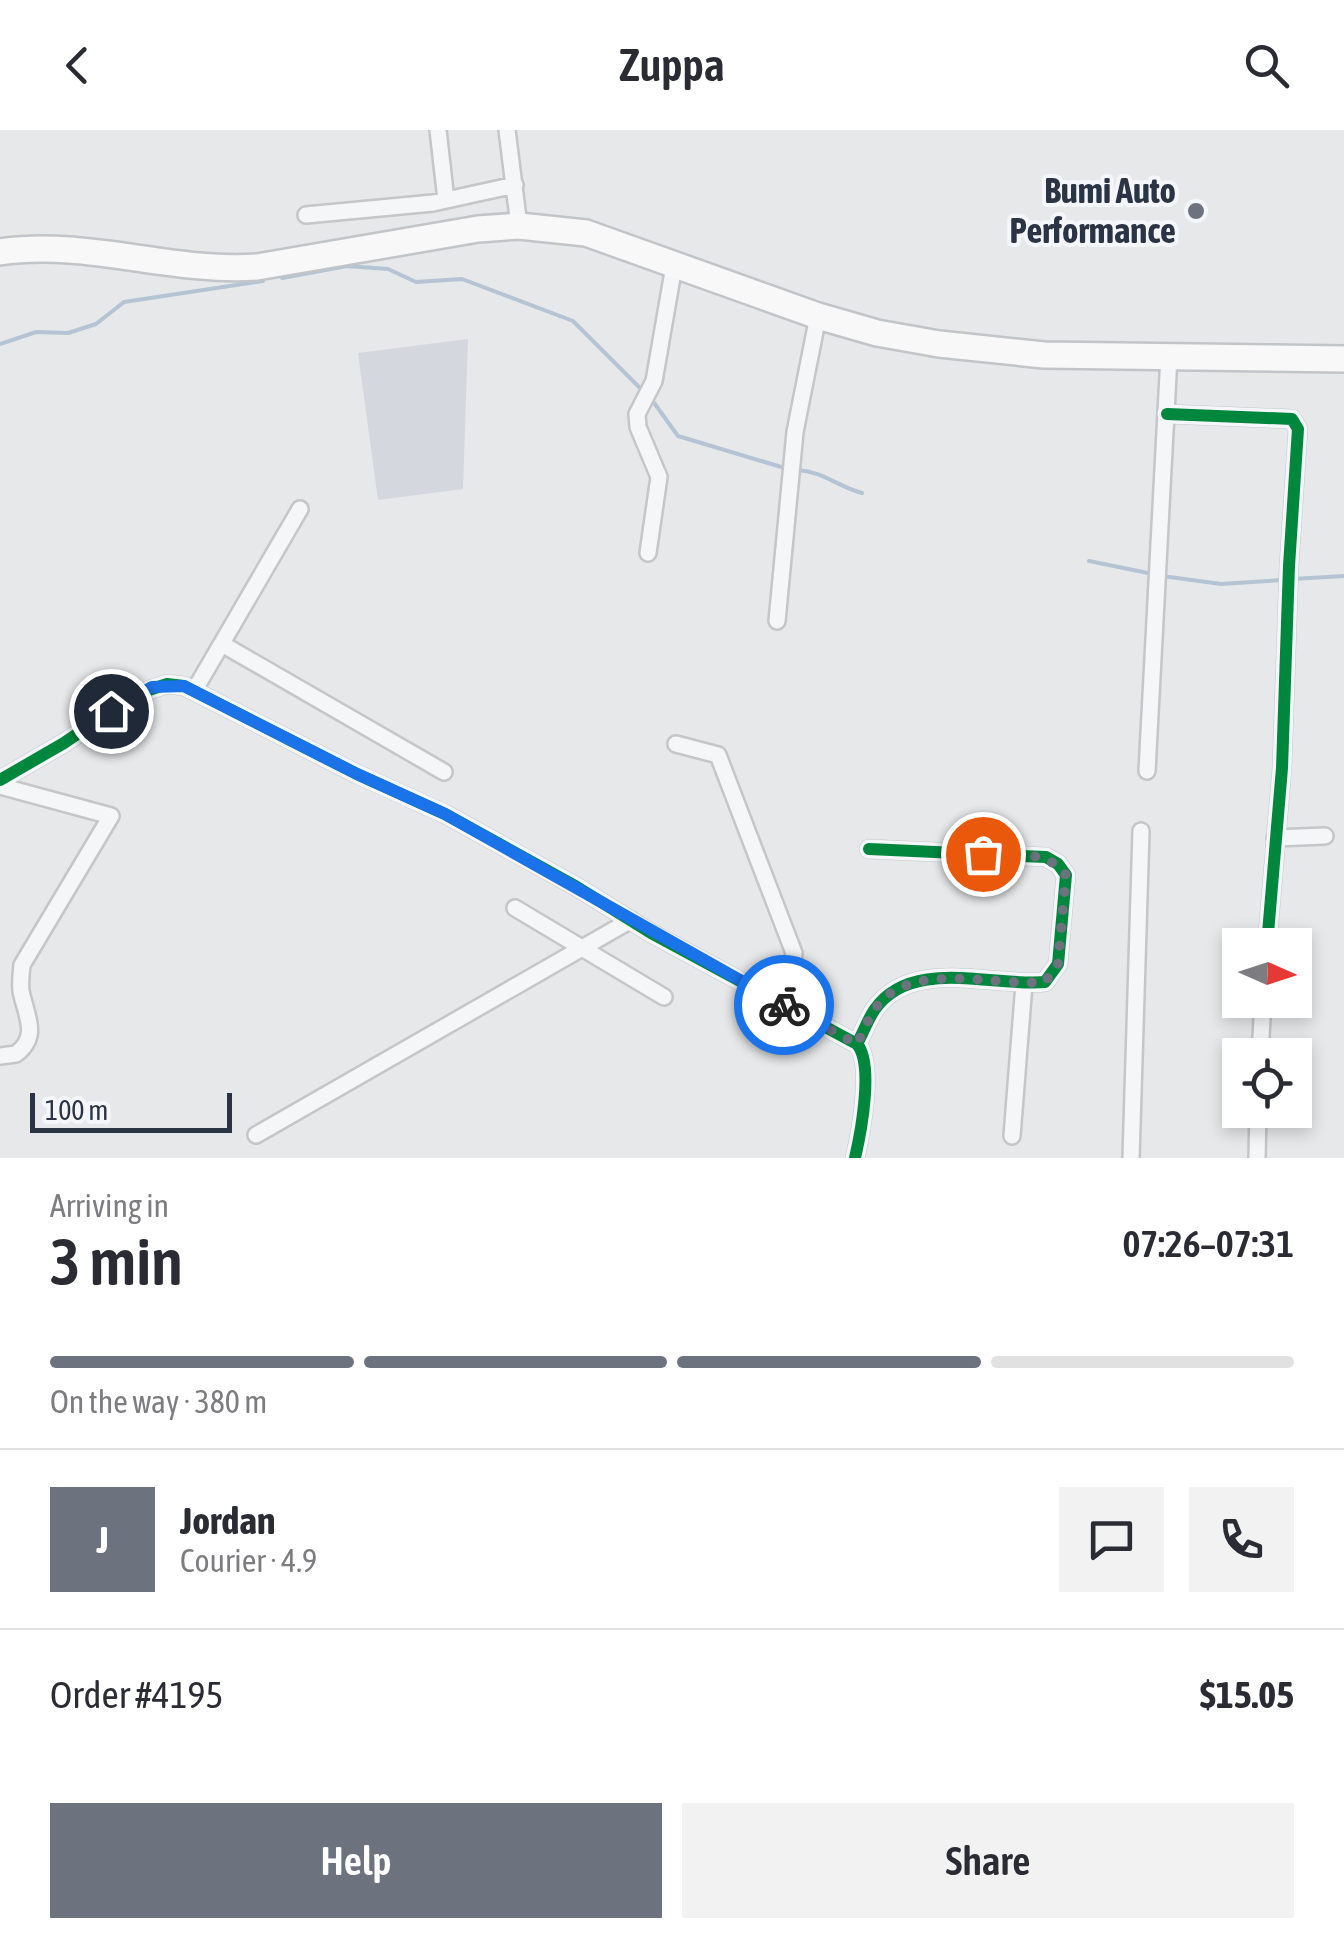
<!DOCTYPE html>
<meta charset="utf-8">
<style>
body{margin:0;font-family:"Asap Condensed",sans-serif;background:#f2f2f3;color:#2b2b33;height:100vh;display:flex;flex-direction:column;font-size:38px;white-space:nowrap}
*{box-sizing:border-box;margin:0}
p{font-size:32px;color:#7c7c81}
.icon{flex:none;width:55px;height:55px;fill:none;stroke:currentColor;stroke-width:2;stroke-linecap:round;stroke-linejoin:round}
.map{position:relative;height:1028px;overflow:hidden}
.sheet{display:flex;flex-direction:column;background:#fff;flex:1}
.sheet>*{flex:none}
.needle{width:65px;rotate:93deg}
.controls{position:absolute;left:1222px;top:798px;display:grid;gap:20px}
.controls a{display:grid;place-items:center;width:90px;height:90px;border-radius:0px;background:#fff;box-shadow:0 5px 15px #0003;font-size:50px}
.scale{position:absolute;left:30px;bottom:25px;width:202px;box-sizing:border-box;padding-left:10px;border:5px solid #2b3445;border-top:0;font-size:28px;line-height:35px;white-space:nowrap;color:#2b3445;-webkit-text-stroke:8px #f4f6f9;paint-order:stroke}
.pin{position:absolute;display:grid;place-items:center;width:85px;height:85px;color:#fff;margin:-42px;border:5px solid #fff;border-radius:50%;box-shadow:0 2px 10px #0007}
.courier{position:absolute;display:grid;place-items:center;width:100px;height:100px;margin:-50px;border:8px solid #1a73e8;border-radius:50%;background:#fff;color:#222;box-shadow:0 2px 12px #0007}
.head em{font-style:normal;font-weight:600}
.head div{display:flex;flex-direction:column-reverse}
.head{display:flex;align-items:center;justify-content:space-between;height:170px;padding:0 50px}
h1{font-size:65px;font-weight:600;line-height:75px}
.bar{display:grid;grid-template-columns:repeat(4,1fr);gap:15px 10px;align-content:center;height:120px;padding:0 50px}
.bar i{height:12px;border-radius:8px;background:#e1e1e2}
.bar .current{background:#6c737f}
.bar p{grid-column:span 4}
.line{display:flex;align-items:center;gap:25px;padding:0 50px;border-top:2px solid #e1e1e2}
.line div{flex:1}
.round{display:grid;place-items:center;flex:none;width:105px;height:105px;border-radius:0px;background:#f2f2f3}
.action{display:flex;gap:20px;margin-top:auto;padding:20px 50px}
.action a{flex:1;height:115px;border-radius:0px;background:#6c737f;color:#fff;font-size:40px;font-weight:600;line-height:115px;text-align:center}
.action a+a{background:#f2f2f3;color:#2b2b33}
header{display:flex;justify-content:space-between;align-items:center;height:130px;padding:0 50px;background:#fff;font-size:45px;font-weight:600}
.map>svg:first-child{display:block}
</style>
<header><svg class="icon" aria-label="back" viewBox="0 0 24 24"><path d="M15 5l-7 7 7 7"/></svg>Zuppa<svg class="icon" aria-label="search" viewBox="0 0 24 24"><circle cx="10" cy="10" r="6"/><path d="M15 15l6 6"/></svg></header>
<div class="map">
<svg width="1344" height="1028" viewBox="0 0 1344 1028">
<rect width="100%" height="100%" fill="#e6e8ea"/>
<path fill="#d4d7dd" d="M468 209 463 359 378 370 358 223Z"/>
<g fill="none" stroke-linecap="round" stroke-linejoin="round">
<path stroke="#b4c4d5" stroke-width="4" d="M282 148 347 136 388 139 416 152 462 149 573 191 645 263
M0 214 36 202 68 203 96 194 124 172 263 151
M652 270 678 306 788 339
M798 340C825 342 836 356 862 363
M1089 431 1153 444
M1162 446 1221 454 1282 450
M1292 449 1344 446"/>
<defs>
<path id="minor" d="M438 0 446 70
M507 0 519 96
M306 85 433 73 515 55
M1167 284 1292 289 1298 299 1289 436 1282 638 1267 815
M648 423 659 347 638 297 637 284 654 251 674 136
M777 491 795 302 818 186
M222 514 444 642
M194 561 300 379
M676 614 718 625 794 823 792 839 774 870
M1147 641 1169 226
M0 650 64 613 134 565 167 554 184 556 357 644 445 684 577 757 651 803 857 914C874 934 861 1002 855 1028
M0 656 111 686 22 835C21 844 20 853 21 861 26 886 40 906 16 924L0 926
M1275 708 1325 706
M515 778 664 867
M857 914C863 903 868 889 875 879 912 827 992 857 1045 852L1058 834 1066 745 1058 734 1046 727 869 719
M1260 925 1263 870
M256 1005 631 790
M1012 1006 1024 854
M1131 1028 1141 701
M1257 1028 1258 980"/>
<path id="primary" d="M0 122C86 109 171 143 257 137L478 99 519 96 586 103 818 186 877 203 939 214 1044 225 1344 229"/>
</defs>
<use href="#minor" stroke="#c4c6c8" stroke-width="20"/>
<use href="#primary" stroke="#c2c5c8" stroke-width="30"/>
<use href="#minor" stroke="#f5f6f7" stroke-width="15"/>
<use href="#primary" stroke="#f8f8f8" stroke-width="25"/>
<defs>
<path id="cycleway" d="M1167 284 1292 289 1298 299 1289 436 1282 638 1267 815
M0 650 64 613 134 565 167 554 184 556 357 644 445 684 577 757 651 803 857 914C874 934 861 1002 855 1028
M857 914C863 903 868 889 875 879 912 827 992 857 1045 852L1058 834 1066 745 1058 734 1046 727 869 719"/>
</defs>
<use href="#cycleway" stroke="#f4f6f9" stroke-width="19"/>
<use href="#cycleway" stroke="#00873e" stroke-width="12"/>
</g>
<g fill="none" stroke-linecap="round" stroke-linejoin="round">
<path stroke="#6c737f" stroke-width="10" stroke-dasharray="0 18" d="M784 875 857 914C863 903 868 889 875 879 910 829 993 857 1045 852L1058 834 1066 745C1048 719 1011 726 983 724"/>
<path stroke="#1a73e8" stroke-width="12" d="M111 581 152 557 184 556 357 644 445 684 784 875"/>
</g>
<circle fill="#6c737f" stroke="#f4f6f9" stroke-width="4" cx="1196" cy="81" r="10"/>
<g text-anchor="middle" stroke-width="8" stroke-linejoin="round" paint-order="stroke">
<g font-size="35" font-weight="bold" fill="#2b3445" stroke="#f4f6f9" text-anchor="end">
<text x="1176" y="73">Bumi Auto<tspan x="1176" dy="40">Performance</tspan></text>
</g>
</g>
</svg>
<div class="controls">
<a><svg class="needle" viewBox="-14 -14 28 28"><path d="M0-13l5 13h-10z" fill="#e53935"/><path d="M0 13l5-13h-10z" fill="#7c7c81"/></svg></a>
<a><svg class="icon" aria-label="locate" viewBox="0 0 24 24"><circle cx="12" cy="12" r="6"/><path d="M12 2v4M12 18v4M2 12h4M18 12h4"/></svg></a>
</div>
<div class="scale">100 m</div>
<div class="pin" style="left:983px;top:724px;background:#ea580c"><svg class="icon" aria-label="bag" viewBox="0 0 24 24"><path d="M5 8h14l-1 12H6zM9 8a3 3 0 0 1 6 0"/></svg></div>
<div class="pin" style="left:111px;top:581px;background:#1f2937"><svg class="icon" aria-label="home" viewBox="0 0 24 24"><path d="M3 11l9-7 9 7M6 9v11h12V9"/></svg></div>
<div class="courier" style="left:784px;top:875px"><svg class="icon" aria-label="bike" viewBox="0 0 24 24"><circle cx="6" cy="16" r="4"/><circle cx="18" cy="16" r="4"/><path d="M6 16l4-8h5l3 8M10 8l3 8H6M13 5h3"/></svg></div>
</div>
<section class="sheet">
<div class="head"><div><h1>3 min</h1><p>Arriving in</p></div><em>07:26–07:31</em></div>
<div class="bar"><i class="current"></i><i class="current"></i><i class="current"></i><i></i><p>On the way · 380 m</p></div>
<div class="line" style="height:180px"><b class="round" style="background:#6c737f;color:#fff">J</b><div><b>Jordan</b><p>Courier · 4.9</p></div><a class="round"><svg class="icon" aria-label="chat" viewBox="0 0 24 24"><path d="M4 5h16v11H9l-5 4z"/></svg></a><a class="round"><svg class="icon" aria-label="phone" viewBox="0 0 24 24"><path d="M5 4h4l2 5-3 2q2 4 5 5l2-3 5 2v4C11 20 4 13 5 4z"/></svg></a></div>
<div class="line" style="height:130px"><div>Order #4195</div><b>$15.05</b></div>
<div class="action"><a>Help</a><a>Share</a></div>
</section>
